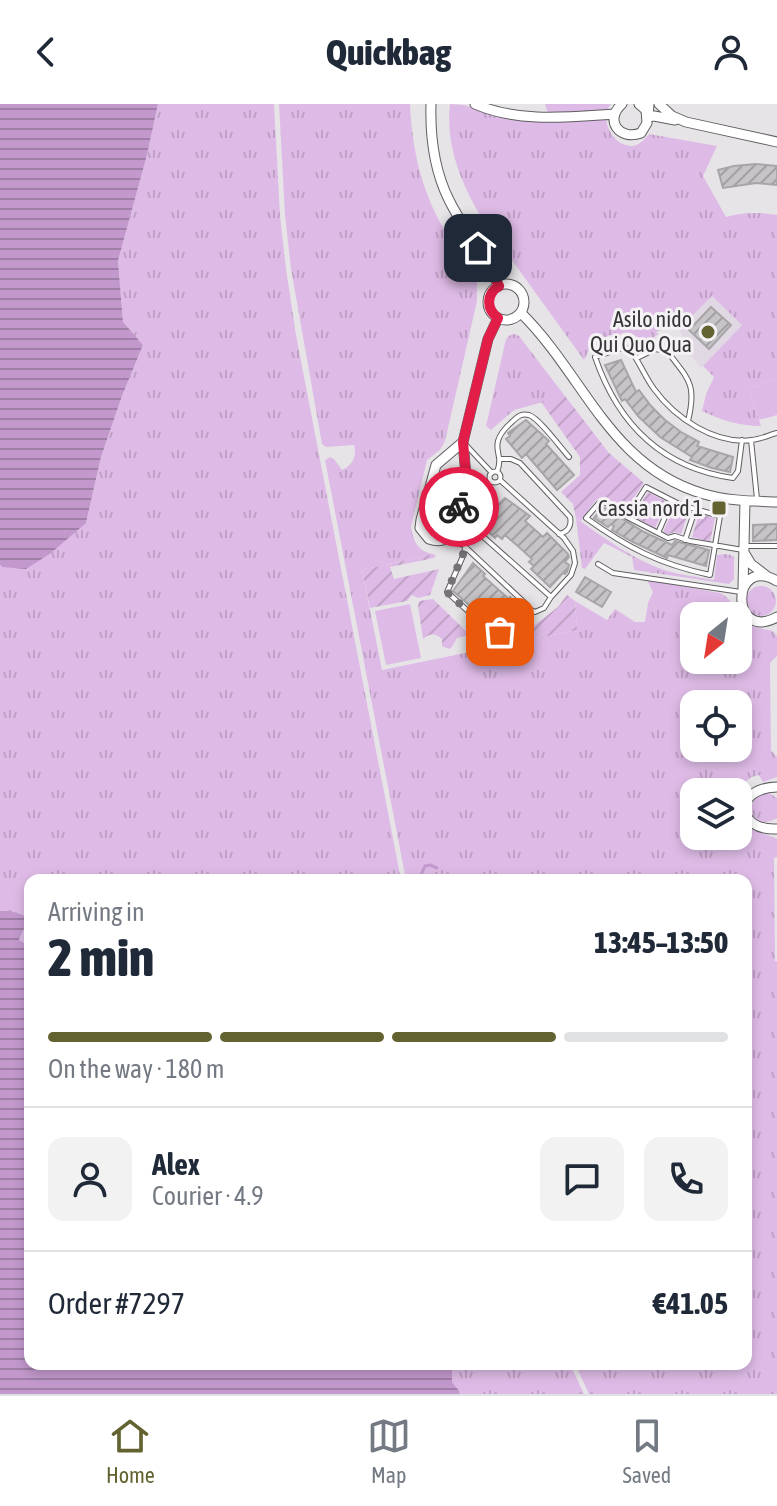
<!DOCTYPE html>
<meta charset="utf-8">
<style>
body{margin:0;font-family:"Asap Condensed",sans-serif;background:#f2f2f3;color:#1f2937;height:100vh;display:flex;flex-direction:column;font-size:30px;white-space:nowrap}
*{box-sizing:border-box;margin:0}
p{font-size:26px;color:#747a83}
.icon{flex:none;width:44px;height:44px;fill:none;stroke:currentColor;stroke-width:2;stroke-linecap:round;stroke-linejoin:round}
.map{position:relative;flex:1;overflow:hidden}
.sheet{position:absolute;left:24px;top:770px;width:728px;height:496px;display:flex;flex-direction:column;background:#fff;border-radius:16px;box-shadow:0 4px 12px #0003}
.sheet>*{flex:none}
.needle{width:52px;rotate:210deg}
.controls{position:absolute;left:680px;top:498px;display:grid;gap:16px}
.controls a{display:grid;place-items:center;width:72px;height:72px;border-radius:16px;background:#fff;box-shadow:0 4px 12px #0003;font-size:40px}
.pin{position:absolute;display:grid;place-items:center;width:68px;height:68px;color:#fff;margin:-34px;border-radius:16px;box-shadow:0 4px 12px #0006}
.courier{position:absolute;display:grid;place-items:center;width:80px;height:80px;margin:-40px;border:6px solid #e11d48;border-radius:50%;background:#fff;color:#222;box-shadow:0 2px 10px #0007}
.head em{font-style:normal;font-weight:800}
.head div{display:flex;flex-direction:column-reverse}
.head{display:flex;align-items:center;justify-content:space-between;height:136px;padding:0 24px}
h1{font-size:52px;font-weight:800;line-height:60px}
.bar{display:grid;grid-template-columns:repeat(4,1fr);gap:12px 8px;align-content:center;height:96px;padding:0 24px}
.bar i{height:10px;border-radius:6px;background:#e0e1e3}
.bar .active{background:#626330}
.bar p{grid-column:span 4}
.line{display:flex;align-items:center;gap:20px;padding:0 24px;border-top:2px solid #e0e1e3}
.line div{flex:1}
.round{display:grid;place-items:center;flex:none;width:84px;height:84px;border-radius:16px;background:#f2f2f3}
header{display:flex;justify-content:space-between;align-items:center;height:104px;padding:0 24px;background:#fff;font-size:36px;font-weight:800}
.tabs{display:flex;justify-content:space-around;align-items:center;height:112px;border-top:2px solid #e0e1e3;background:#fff;font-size:22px;color:#747a83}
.tabs a{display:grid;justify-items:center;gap:4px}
.tabs .active{color:#626330}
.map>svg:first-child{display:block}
</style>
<header><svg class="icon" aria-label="back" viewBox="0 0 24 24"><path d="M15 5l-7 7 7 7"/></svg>Quickbag<svg class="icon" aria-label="person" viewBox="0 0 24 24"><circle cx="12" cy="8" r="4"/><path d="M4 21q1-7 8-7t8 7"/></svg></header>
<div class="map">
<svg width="777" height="1290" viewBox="0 0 777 1290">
<defs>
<pattern id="grass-tufts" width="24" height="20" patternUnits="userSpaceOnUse" patternTransform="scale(2)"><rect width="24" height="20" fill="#debbe6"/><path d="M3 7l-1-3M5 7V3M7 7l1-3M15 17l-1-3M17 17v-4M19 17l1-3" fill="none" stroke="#bfa1c6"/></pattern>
<pattern id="garden-furrows" width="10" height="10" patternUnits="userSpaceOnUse" patternTransform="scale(2)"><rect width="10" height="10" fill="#debbe6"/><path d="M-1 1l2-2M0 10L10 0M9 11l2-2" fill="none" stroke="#bfa1c6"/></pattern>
<pattern id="water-rules" width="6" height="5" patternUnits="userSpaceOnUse" patternTransform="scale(2)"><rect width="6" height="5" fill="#c399cd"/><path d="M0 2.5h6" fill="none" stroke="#9f7ea7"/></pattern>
<pattern id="building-hatch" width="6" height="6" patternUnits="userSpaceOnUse" patternTransform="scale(2)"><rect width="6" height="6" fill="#c7c4c7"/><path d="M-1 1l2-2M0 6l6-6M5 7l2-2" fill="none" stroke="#a2a0a2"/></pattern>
</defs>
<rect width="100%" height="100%" fill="#e7e4e8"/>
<path fill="#e0d8e2" d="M712 192 742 221 701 264 690 250 679 225Z"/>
<path fill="url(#grass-tufts)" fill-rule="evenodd" d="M158 0H274L280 111 286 165 296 231 401 776H30V843L19 837 28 813 11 807H0V461L2 463 86 419 101 353 122 292 143 241 123 219 118 157 147 51Z
M279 0H410C412 44 421 86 444 125 453 141 465 155 475 171L477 179V197L445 337 440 346 427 356 411 423C413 438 419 448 433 450L362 466 382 566 577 526 575 497 607 516 615 505 635 518H645L648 499 653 488 647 476 720 489C736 497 733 510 747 520 755 525 764 524 773 527L777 532V552L770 559 771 646 777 653V673L763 678 759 671C748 673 743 679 737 688H694V732H738V701L740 702C741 729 759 726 777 735V753L774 754 775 857H777V1290H589L575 1260H746V776H406L325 356 330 353 334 355 342 366C353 361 357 352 354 341L326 343 322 340 291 165 285 111ZM694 512H738V556H694ZM694 600H738V644H694Z
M450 0C473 0 494 12 517 16 545 20 577 15 606 14 607 27 617 42 632 42 640 41 645 35 649 30L717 42 703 72 726 113C743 108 759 108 777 111V275L749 285 761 322C740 322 721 316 702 307L706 290 714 273 703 262 742 221 712 192 679 225 670 220 656 228 658 230 646 239C637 233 628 223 618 232L610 231 602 235 597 230 584 256 483 116C462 82 445 41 450 0Z
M545 0H611L607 6 548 9Z
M515 230 519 232 565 292 514 306 491 326 486 322 506 235 510 231Z
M576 414C604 434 631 454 664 466 680 471 698 473 714 476L717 451 728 450 734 453V475L729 480 634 466 632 453 604 439 585 465 582 464Z
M746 497a15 15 0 1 1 30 0a15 15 0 1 1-30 0Z
M762 689H769L777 694V714C756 728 740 702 762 689Z
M452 1260H570L584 1290H459L460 1288 452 1278Z"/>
<path fill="#debbe6" d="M777 275V311L759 316 749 285Z
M410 500 421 554 386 561 375 507Z"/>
<path fill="url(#garden-furrows)" d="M565 292 609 349 644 379 625 407C597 385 600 391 581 417L576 414 573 400 561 388 580 371V353L541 298Z
M648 388 667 398 655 424 633 412Z
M675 402 689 407 681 430 675 428 668 430 663 428Z
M699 410 715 414 710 438 692 433Z
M433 450 436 451 434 454 390 463 394 475 439 465 430 491 418 494 412 491 407 497 370 504 362 466Z
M567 491 575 497 577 526 487 545 489 536 500 539 535 521 558 503Z
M433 495 470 531 457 534 452 543 449 545 442 542V535C436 529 429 529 423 535L418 502 419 497Z"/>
<path fill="url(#water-rules)" d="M0 0H158L147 51 118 157 123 218 143 241 122 292 101 353 86 419 51 449 26 465 2 463 0 461Z
M0 807H11L29 813 19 836 30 843V1260H452V1278L460 1288 459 1290H0Z"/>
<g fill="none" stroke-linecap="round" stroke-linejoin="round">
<path stroke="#c399cd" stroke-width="3" d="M409 776 420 773 425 762 430 761 437 764"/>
</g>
<path fill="url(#building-hatch)" stroke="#a8a5a8" stroke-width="2" d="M756 60 777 62V81L756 79 723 84 718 66 734 62Z
M711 203 731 221 709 245 689 226Z
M621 256 636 288 639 286 651 302 665 316 681 328 699 338 697 342 733 353 730 368 712 364 690 356 692 353 660 333 638 312 625 295 622 297 605 261Z
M526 316 549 337 546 340 574 371 557 386 526 350 522 354 506 335 510 332 508 329Z
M505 394 530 412 525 417 543 433 547 429 568 450 569 453 565 458 569 461 567 468 565 470 563 469 550 483 531 465 534 462 529 458 532 455 519 443 505 431 502 435 497 431 495 434 478 418 480 411 494 395 499 400Z
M603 403 644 428 672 441 675 437 709 446 706 462 668 451 667 454 633 438 612 426 614 422 611 420 608 423 594 414Z
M777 420V436L753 437V421Z
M473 459 485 470 483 472 509 495 510 493 521 503 511 514 508 511 496 524 453 487Z
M585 473 611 488 602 503 576 488Z"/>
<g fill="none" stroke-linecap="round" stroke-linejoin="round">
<defs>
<path id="lane" d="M637 254 655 245 667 247C689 276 697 280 688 317
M742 336 738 367 733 374C662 364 618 320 595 253L625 243 631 247C640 259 645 273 654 285 675 314 715 341 752 336 761 335 769 331 777 329
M751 336 757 395
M465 340 492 369
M501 355H511L520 359 570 413C572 422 568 428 559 430
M489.5 373a5.5 5.5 0 1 1 11 0a5.5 5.5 0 1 1-11 0Z
M497 368C503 352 495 349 498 337 500 329 506 323 513 317 518 312 522 309 529 311 540 315 560 343 569 353
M491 377 479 395 463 452 447 488 492 529 497 530 531 506 535 508 544 504 551 493
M627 413 646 383 681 401 720 412 710 471C659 460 628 444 586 414L599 399 603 397 627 413 668 434 675 432 690 437 743 446
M470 421 551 493 571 471 575 459 573 447 564 434 500 376
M658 429 672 397
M450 432 460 438 527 501 531 506
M685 436 695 406
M747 442H777
M598 460 613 469 741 488"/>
<path id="street" d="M431 0C430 34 434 66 449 96 464 126 485 152 499 182
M475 0C519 19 568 13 614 10
M622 0C604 16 619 37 641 29L647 19 646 6 639 0
M649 0 648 13 654 12 675 16
M659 0 672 12 686 18 777 38
M488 198a18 18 0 1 1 36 0a18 18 0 1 1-36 0Z
M521 209C585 272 609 362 704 390 728 397 752 397 777 398
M463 338 436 361 421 416 420 424 429 435C438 438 446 438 452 429L466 372 463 338 488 235 498 214
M745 450 751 460 768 473
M777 477C730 450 730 539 777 513
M743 484 745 397
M777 683C733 684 735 727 777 725"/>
</defs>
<use href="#lane" stroke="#605e61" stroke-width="6"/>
<use href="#street" stroke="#605e61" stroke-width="11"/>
<use href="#lane" stroke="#fff" stroke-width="4"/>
<use href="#street" stroke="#fff" stroke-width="9"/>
</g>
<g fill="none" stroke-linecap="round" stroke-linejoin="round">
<path stroke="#757375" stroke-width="8" stroke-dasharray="0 14.4" d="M459 403 450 432 466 443 447 488 492 529 500 528"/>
<path stroke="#e11d48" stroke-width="10" d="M459 403 466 372 463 338 488 235 498 214C486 205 486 190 499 182L489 161 478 144"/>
</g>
<g fill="#626330" stroke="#f5f2f5" stroke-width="3">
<circle cx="708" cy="228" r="8"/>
<rect x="711" y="396" width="16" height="16" rx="4"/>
</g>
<g text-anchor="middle" stroke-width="6" stroke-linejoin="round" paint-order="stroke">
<g font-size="22" fill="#373637" stroke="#f5f2f5" text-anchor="end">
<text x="692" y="223">Asilo nido<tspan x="692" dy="25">Qui Quo Qua</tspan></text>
<text x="703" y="412">Cassia nord 1</text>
</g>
</g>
</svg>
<div class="controls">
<a><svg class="needle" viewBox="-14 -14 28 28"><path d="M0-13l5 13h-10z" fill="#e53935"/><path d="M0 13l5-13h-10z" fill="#747a83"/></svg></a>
<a><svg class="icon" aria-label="locate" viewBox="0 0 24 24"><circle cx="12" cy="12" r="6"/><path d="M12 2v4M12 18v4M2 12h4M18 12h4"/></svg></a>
<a><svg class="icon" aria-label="layers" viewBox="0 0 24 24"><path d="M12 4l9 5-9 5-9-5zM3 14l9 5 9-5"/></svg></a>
</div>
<div class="pin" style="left:500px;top:528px;background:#ea580c"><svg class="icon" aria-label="bag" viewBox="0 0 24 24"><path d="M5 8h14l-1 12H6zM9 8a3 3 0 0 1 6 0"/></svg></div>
<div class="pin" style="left:478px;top:144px;background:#1f2937"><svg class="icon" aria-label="home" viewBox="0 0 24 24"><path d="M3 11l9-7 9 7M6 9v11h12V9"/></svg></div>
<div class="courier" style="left:459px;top:403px"><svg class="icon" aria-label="bike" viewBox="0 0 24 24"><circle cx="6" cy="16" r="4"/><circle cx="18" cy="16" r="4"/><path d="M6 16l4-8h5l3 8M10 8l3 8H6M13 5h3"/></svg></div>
<section class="sheet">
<div class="head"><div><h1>2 min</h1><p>Arriving in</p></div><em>13:45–13:50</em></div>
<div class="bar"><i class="active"></i><i class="active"></i><i class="active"></i><i></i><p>On the way · 180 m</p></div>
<div class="line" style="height:144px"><a class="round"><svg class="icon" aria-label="person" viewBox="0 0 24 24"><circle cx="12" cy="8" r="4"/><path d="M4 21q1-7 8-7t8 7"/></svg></a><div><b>Alex</b><p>Courier · 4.9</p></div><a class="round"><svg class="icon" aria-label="chat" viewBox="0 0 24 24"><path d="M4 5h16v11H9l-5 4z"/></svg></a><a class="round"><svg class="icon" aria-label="phone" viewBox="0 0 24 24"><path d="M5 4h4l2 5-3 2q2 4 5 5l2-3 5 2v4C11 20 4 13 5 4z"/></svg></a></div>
<div class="line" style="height:104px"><div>Order #7297</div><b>€41.05</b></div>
</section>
</div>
<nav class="tabs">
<a class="active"><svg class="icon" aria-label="home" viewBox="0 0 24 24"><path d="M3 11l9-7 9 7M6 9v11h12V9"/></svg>Home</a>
<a><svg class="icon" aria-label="map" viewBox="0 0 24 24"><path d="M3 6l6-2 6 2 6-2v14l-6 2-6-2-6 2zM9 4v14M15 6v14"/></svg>Map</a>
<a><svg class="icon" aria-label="saved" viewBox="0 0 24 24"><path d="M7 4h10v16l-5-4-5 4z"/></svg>Saved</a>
</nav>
